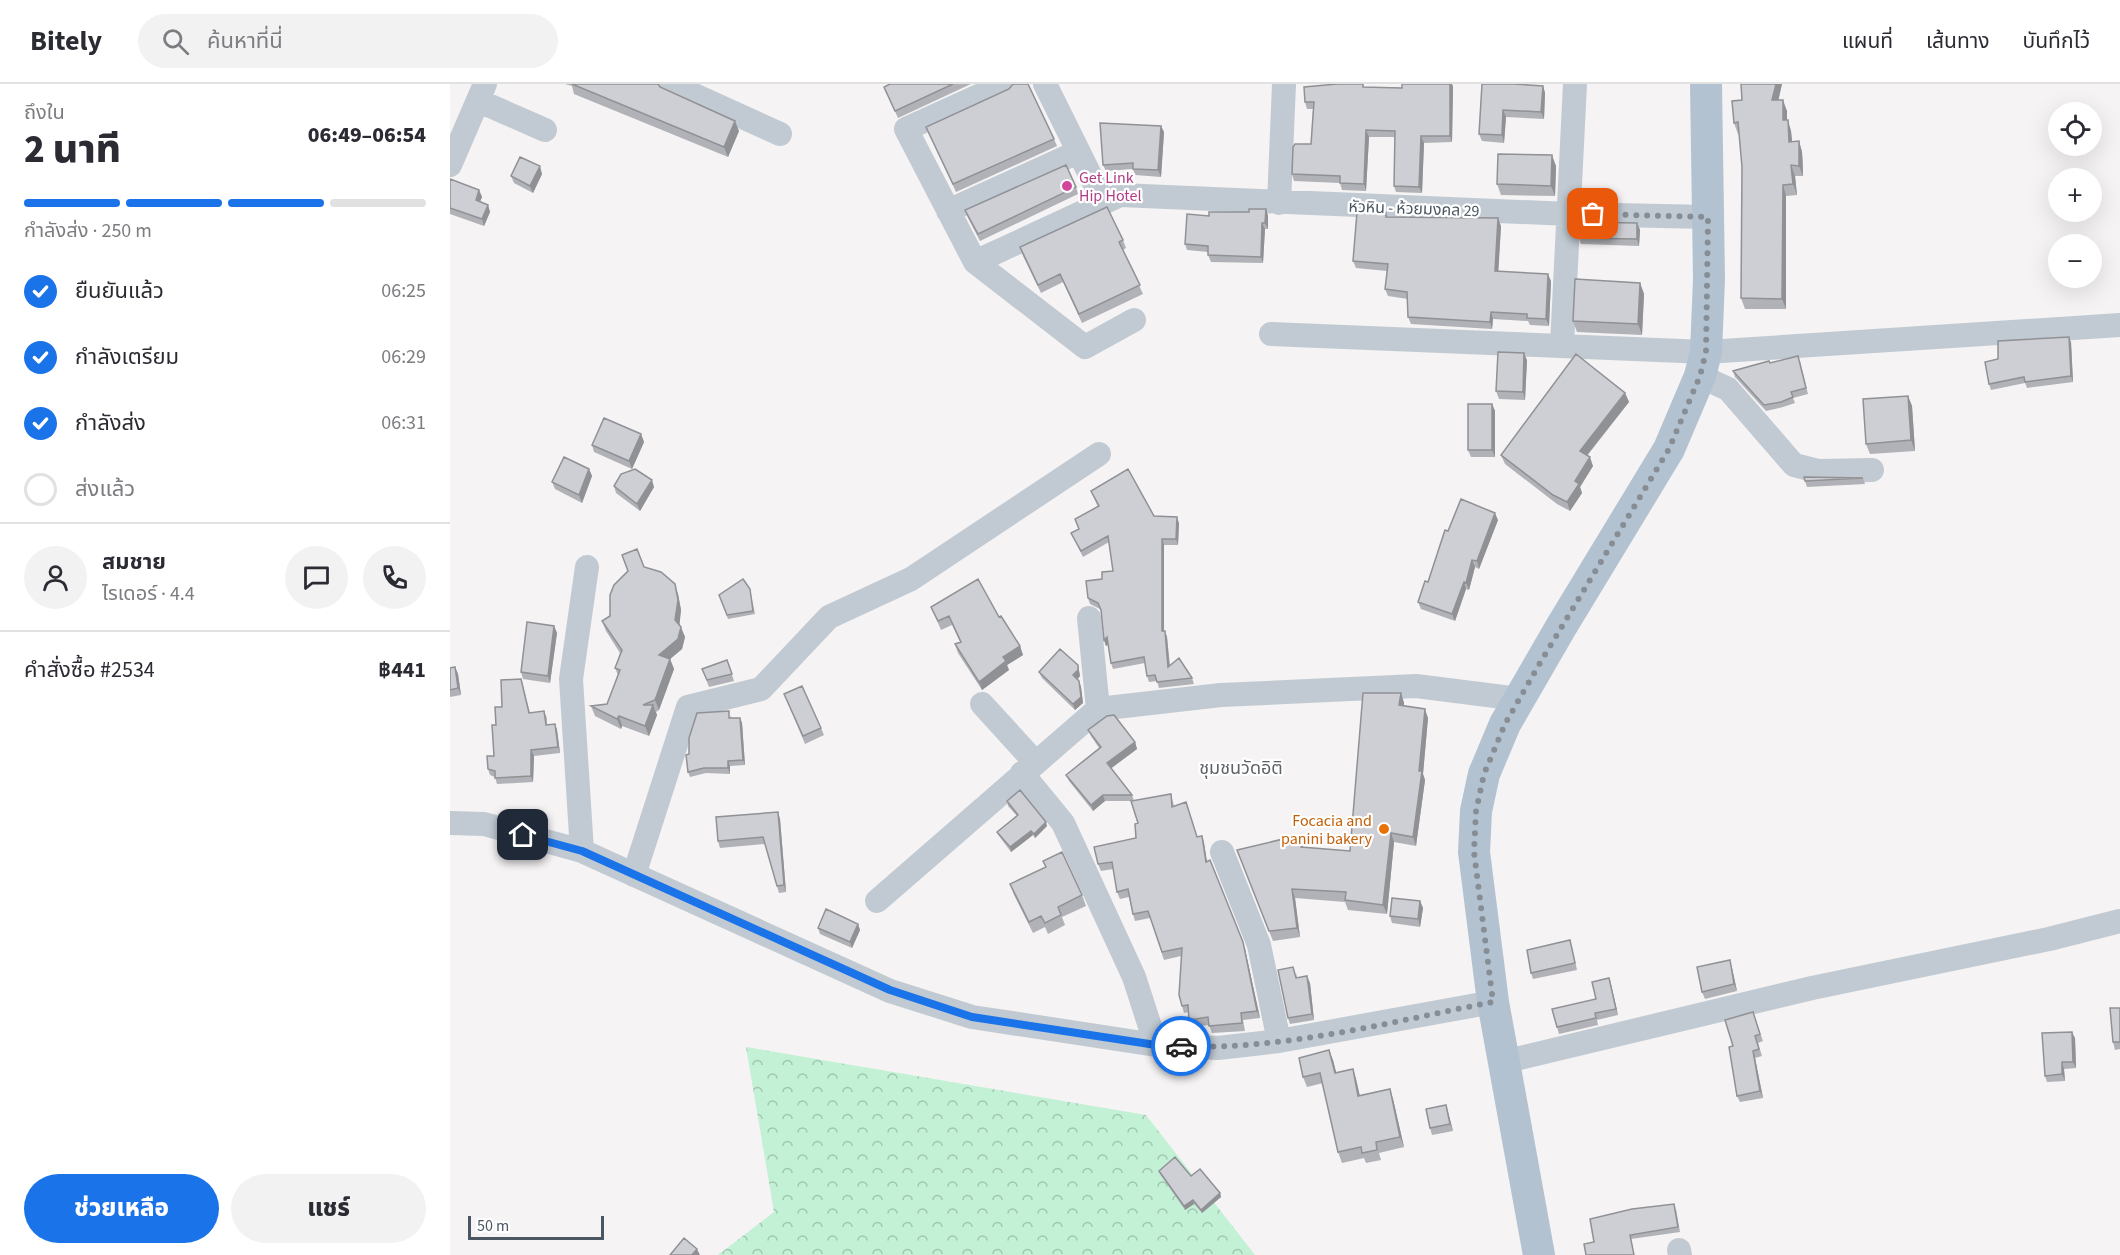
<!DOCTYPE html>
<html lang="th">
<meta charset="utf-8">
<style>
body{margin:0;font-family:"Source Sans 3","Noto Sans Thai",sans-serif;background:#f2f2f3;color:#2b2b33;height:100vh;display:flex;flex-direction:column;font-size:22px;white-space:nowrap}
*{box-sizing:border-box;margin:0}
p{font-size:20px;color:#7c7c81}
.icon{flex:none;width:33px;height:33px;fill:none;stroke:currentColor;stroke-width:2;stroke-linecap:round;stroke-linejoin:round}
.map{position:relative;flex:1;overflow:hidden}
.sheet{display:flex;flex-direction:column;background:#fff;width:450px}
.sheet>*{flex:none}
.tools{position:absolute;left:1598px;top:18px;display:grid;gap:12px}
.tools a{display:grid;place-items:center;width:54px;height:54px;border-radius:50%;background:#fff;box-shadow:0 6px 24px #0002;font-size:30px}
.scale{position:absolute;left:18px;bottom:15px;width:136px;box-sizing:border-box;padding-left:6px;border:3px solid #4a5661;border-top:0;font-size:16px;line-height:21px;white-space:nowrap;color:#4a5661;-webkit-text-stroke:4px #fff;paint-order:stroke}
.pin{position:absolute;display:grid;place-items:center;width:51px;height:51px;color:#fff;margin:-26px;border-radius:12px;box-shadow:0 3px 9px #0006}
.courier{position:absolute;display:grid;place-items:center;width:60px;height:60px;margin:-30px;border:4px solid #1a73e8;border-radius:50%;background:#fff;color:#222;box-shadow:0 2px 8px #0007}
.summary em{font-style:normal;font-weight:800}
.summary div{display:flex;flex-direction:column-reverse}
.summary{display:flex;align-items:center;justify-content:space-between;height:102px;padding:0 24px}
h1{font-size:39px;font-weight:800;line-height:45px}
.bar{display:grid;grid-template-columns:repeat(4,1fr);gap:9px 6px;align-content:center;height:72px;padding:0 24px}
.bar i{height:8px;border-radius:4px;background:#e1e1e2}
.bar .on{background:#1a73e8}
.bar p{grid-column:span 4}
.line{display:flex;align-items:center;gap:15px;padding:0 24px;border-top:2px solid #e1e1e2}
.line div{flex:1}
.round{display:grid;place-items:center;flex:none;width:63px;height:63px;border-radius:32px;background:#f2f2f3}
ol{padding:0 24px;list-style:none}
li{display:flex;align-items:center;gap:18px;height:66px}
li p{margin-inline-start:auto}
li .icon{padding:6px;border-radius:50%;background:#1a73e8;color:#fff;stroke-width:4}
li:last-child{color:#7c7c81}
li i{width:33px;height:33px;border:3px solid #e1e1e2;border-radius:50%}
.cta{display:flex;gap:12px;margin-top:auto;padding:12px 24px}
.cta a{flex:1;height:69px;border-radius:36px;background:#1a73e8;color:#fff;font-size:24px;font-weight:800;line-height:69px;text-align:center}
.cta a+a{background:#f2f2f3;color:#2b2b33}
header{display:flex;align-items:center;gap:36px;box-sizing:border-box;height:84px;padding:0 30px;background:#fff;border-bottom:2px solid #e1e1e2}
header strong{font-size:28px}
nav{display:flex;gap:33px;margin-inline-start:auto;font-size:21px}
.search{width:420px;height:54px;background:#f2f2f3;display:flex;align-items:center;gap:15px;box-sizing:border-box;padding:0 21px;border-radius:33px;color:#7c7c81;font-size:22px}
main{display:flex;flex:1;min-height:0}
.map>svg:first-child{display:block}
</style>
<header>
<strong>Bitely</strong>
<div class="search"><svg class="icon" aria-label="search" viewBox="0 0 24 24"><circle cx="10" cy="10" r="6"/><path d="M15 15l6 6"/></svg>ค้นหาที่นี่</div>
<nav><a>แผนที่</a><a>เส้นทาง</a><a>บันทึกไว้</a></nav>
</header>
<main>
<section class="sheet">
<div class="summary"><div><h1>2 นาที</h1><p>ถึงใน</p></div><em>06:49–06:54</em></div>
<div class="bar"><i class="on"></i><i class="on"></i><i class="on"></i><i></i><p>กำลังส่ง · 250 m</p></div>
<ol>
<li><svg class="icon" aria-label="check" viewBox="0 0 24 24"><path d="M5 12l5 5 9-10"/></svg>ยืนยันแล้ว<p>06:25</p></li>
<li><svg class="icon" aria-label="check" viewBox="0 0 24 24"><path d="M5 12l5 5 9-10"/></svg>กำลังเตรียม<p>06:29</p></li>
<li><svg class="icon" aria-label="check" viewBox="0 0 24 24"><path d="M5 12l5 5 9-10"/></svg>กำลังส่ง<p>06:31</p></li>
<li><i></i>ส่งแล้ว</li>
</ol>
<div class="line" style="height:108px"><a class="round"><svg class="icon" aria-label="person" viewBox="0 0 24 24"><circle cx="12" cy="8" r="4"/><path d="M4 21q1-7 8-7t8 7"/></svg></a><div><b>สมชาย</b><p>ไรเดอร์ · 4.4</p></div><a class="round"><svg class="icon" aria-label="chat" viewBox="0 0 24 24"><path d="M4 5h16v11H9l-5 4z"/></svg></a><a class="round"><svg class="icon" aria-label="phone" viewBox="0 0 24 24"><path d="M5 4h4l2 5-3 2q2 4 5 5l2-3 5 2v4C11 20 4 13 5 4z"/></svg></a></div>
<div class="line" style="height:78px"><div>คำสั่งซื้อ #2534</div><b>฿441</b></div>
<div class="cta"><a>ช่วยเหลือ</a><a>แชร์</a></div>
</section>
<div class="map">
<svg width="1670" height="1171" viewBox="0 0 1670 1171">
<defs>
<pattern id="forest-crowns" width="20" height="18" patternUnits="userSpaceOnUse" patternTransform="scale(1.5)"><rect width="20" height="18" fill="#c3f1d5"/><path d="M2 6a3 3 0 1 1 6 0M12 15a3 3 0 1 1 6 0" fill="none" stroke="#a0c6b0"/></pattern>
</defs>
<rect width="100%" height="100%" fill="#f5f3f3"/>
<path fill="url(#forest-crowns)" d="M296 963 696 1031 805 1171H268L324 1128Z"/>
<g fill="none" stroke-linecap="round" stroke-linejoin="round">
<path stroke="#c1cad2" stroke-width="24" d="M220 0 330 50
M555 0 456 45 525 178 635 263 684 236
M595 0 653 117
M29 17 95 46
M0 81 35 0
M829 119 834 0
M498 127 628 68
M525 178 670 111 1120 130 1258 133
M821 250 1256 268 1670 241
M1112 261 1125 0
M1250 292 1278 305 1344 381 1368 387 1422 386
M639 534 648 625
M532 620 585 678
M572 689 613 739 684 893 706 961
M0 739 34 740 132 767 440 907 522 933 706 961 768 964 829 957 1043 918
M132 767 121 595 137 483
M772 768 809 861 829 957
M184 791 238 623 311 605 379 533 461 495 649 370
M427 817 648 625 771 611 966 602 1069 615
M1053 978 1362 904 1599 855 1670 837
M1229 1166 1230 1171"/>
<path stroke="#b3c2d1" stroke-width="32" d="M1089 1171 1043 918 1024 768 1026 727 1034 690 1055 640 1111 543 1219 365 1250 292 1256 268 1259 195 1256 0"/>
</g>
<path fill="#b0b2b7" d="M115 0H208L210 3 289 47 278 73 124 10 122 2Z
M440 0H521L448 34 434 3Z
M887 0H913L914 3 952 4V0H1002L1003 3 1002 58 974 59 972 109 946 108 944 102 945 53H919L916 107 892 106 890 99 844 97 842 90 861 60 863 25H857L855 18Z
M1032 0 1093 2 1095 9 1094 35 1056 33 1054 59 1032 57 1029 50Z
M1332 0 1328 16 1337 27V36L1341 47 1342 57H1349L1352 68 1353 79V92H1345L1347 111 1336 112V225H1295L1291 214 1292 83 1289 49 1288 50 1284 39 1292 16Z
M559 5 604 55 607 62 506 108 476 43Z
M711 42 714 48 711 93 685 91 683 85 656 87 653 81Z
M1106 82 1105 112 1051 111 1047 100Z
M92 90 83 109 64 99 61 92Z
M0 95 29 106 32 113 30 118 38 121 40 128 34 142 0 130Z
M626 103 628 110 530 157 518 134 515 126Z
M816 125 818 132V145H815L813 179 761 178 758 171V168L737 166 735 160 759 132 799 128Z
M936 129 938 133 1051 142 1048 187 1101 197 1099 242 1080 241 1078 237 1043 235 1042 245 961 240 958 233V215L938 212 935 205 937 187 906 184 903 177Z
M1187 139 1190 146 1189 162 1131 160 1129 154Z
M673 156 676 164 673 166 693 210 632 239 613 198 591 209 573 172 570 163Z
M1190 199 1194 210 1192 251 1127 248 1123 237Z
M1621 258 1623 298 1577 304 1575 299 1541 306 1539 300Z
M1077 276 1075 316 1049 315 1046 307Z
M1350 277 1358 310 1343 314 1345 319 1333 323 1316 327 1285 293 1283 287 1320 279Z
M1175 309 1179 318 1137 372 1143 382 1130 403 1132 409 1120 427 1107 420 1055 380 1051 371Z
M1458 312 1462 322 1465 367 1420 370 1416 360Z
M1042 320 1045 327V373H1021L1018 366Z
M191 350 194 358 182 385 144 368 142 361Z
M139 385 142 392 132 419 105 405 102 398Z
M1413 394 1415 400 1357 403 1355 397Z
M164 402 204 403 190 427 166 409Z
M641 407 704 432 729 439 728 461H714V547L717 553 720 581 742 594 744 600 709 604 707 597 699 598 697 592 695 579 663 585 661 579 658 561 656 562 654 556 651 527 650 525 640 520 638 514 652 495 663 487 659 458 633 473 621 449 629 445 625 435 648 423Z
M1048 436 1029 485 1025 483 1019 506 1016 505 1005 537 971 525 968 518 978 498 998 447Z
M194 483 228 510 231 526 229 541 235 553 232 565 220 575 224 585 209 626 206 628 207 631 199 652 172 642 171 645 145 632 141 622 157 620 168 591 165 584 170 569 156 547 152 537 160 532Z
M300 505 305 530 278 535 269 511Z
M481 523 549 533 570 562 573 571 557 581 559 586 532 606 508 569 505 560 510 558 502 541 491 546Z
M104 542 107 549 100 599 73 595 71 588Z
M277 576 284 597 259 603 252 585Z
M628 581 630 592 628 595 629 597 631 603 633 619 625 626 592 594 589 588Z
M5 583 8 590 11 611 0 613V584Z
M73 602 80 629 94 627 97 634V640H105L107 646 110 669 84 672 83 698 47 700 45 693 40 691 38 685 44 672 46 641 52 623Z
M951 609 954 619V621L978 634 973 690 975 696 966 762 944 758 937 830 898 826 895 818 845 814 850 853 823 857 787 766 850 751 853 763 900 767Z
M334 610 371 644 374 651 355 660Z
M281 632V634H290L292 639 295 681 280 682V690L256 689 240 693 238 688 239 670Z
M638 646 685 658 687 665 661 684 682 711 684 717 721 710 724 722 748 753 752 752 754 759 757 777 795 865 810 934 793 936 795 947 762 949 759 941 742 943 739 936V928L734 929 732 922 731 872 714 876 700 834 685 837 683 830 679 813 670 815 667 808 663 785 651 787 648 780 686 754 688 739 681 717H655L643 727 619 697 616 691 649 664 641 652Z
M557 717 597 742 585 754 583 751 561 768 549 752 547 748 567 732 558 722Z
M330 735 336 808 329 809 315 760 270 764 268 757Z
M593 777 632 811 636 822 612 833 615 841 598 850 595 843 583 849 564 811 560 800 596 784Z
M970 817 973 824 970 843 942 839 940 832Z
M408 840 410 846 402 864 370 850 368 844Z
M1122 863 1127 886 1083 895 1081 889Z
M1282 884 1287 907 1255 915 1252 908Z
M846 889 847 893 860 899 864 936 840 940 838 934Z
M1161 901 1168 931 1147 936 1148 941 1109 950 1107 943 1146 915Z
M1670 924V965L1665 966 1663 958Z
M1303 928 1313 957 1308 959 1312 972 1305 974 1313 1014 1290 1018 1287 1012 1283 962Z
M1625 954 1626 984 1614 985 1615 997 1597 998 1595 992Z
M883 976 886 989 903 985 906 995 910 1012 943 1015 954 1063 929 1069 931 1076 916 1079 914 1074 892 1079 888 1068 873 999 857 1003 853 993Z
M996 1021 1003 1047 982 1051 980 1044Z
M709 1087 741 1092 770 1109 771 1113 752 1129 744 1120 735 1126 710 1090Z
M1226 1125 1230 1148 1181 1155 1144 1158Z"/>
<path fill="#909195" d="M1000 0H1002L1003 3 1002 58 1000 52Z
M1326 0H1332L1326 27 1322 16Z
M1093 2 1095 9 1094 35 1091 28Z
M1333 16 1337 27V47L1333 36Z
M1053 26 1056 33 1054 59 1052 51Z
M1338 36 1341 47 1343 68 1339 58Z
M285 37 289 47 278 73 274 63Z
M711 42 714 48 711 93 708 86Z
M916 46 919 53 916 107 914 100Z
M971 52 974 59 972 109 969 103Z
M1349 57 1352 68 1353 92 1349 82Z
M1102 71 1106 82 1105 112 1101 102Z
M1341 81 1345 92 1347 111 1343 100Z
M90 82 92 90 83 109 80 102Z
M1333 101 1336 112V225L1332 215Z
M29 106 32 113 28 122 26 116Z
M38 121 40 128 34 142 32 135Z
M816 125 818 132V145L815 139Z
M1048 134 1051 142 1048 194 1045 187Z
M812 139 815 145 813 179 811 173Z
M1187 139 1190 146 1189 162 1187 155Z
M1098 190 1101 197 1099 242 1096 235Z
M1190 199 1194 210 1192 251 1188 240Z
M1041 228 1043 235 1042 245 1040 238Z
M1619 253 1621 258 1623 298 1621 292Z
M1074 269 1077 276 1075 316 1073 308Z
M1175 309 1179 318 1133 376 1130 367Z
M1458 312 1462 322 1465 367 1461 356Z
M1042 320 1045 327V373L1042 366Z
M191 350 194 358 182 385 179 377Z
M1140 373 1143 382 1130 403 1132 409 1120 427 1117 418 1125 397Z
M139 385 142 392 132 419 129 411Z
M202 396 204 403 190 427 187 420Z
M1045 429 1048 436 1029 485 1027 477Z
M727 433 729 439 728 461 726 455Z
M712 455 714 461V553L712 547Z
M1022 476 1025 483 1019 506 1016 499Z
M1014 498 1016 505 1005 537 1002 530Z
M225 500 228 510 231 526 229 546 225 536Z
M104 542 107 549 100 599 98 592Z
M231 543 235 553 232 565 213 581 209 571Z
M715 547 717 553 720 589 718 583Z
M657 553 659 559 656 562 654 556Z
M570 562 573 571 557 581 559 586 532 606 529 598 553 573Z
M220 575 224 585 209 626 205 616Z
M628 581 630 592 626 597 623 591Z
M5 583 8 590 11 611 8 604Z
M629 597 631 603 633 619 625 626 623 620Z
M951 609 954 619 953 630 949 621Z
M203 621 207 631 199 652 195 642Z
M975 625 978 634 973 690 975 696 966 762 963 753Z
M169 632 172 642 171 645 167 635Z
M290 634 292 639 295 681 293 676Z
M105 640 107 646 110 669 108 663Z
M685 658 687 665 659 686 657 679Z
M81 666 84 672 83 698 81 692Z
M278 677 280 682V690L278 684Z
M653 711 655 717 643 727 641 721Z
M328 728 330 735 336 808 334 801Z
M596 738 597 742 585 754 584 750Z
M581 747 583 751 561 768 560 763Z
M941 749 944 758 937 830 933 821Z
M850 751 853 760 854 772 851 763Z
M752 752 754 759 758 785 756 778Z
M842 805 845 814 850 853 847 844Z
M970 817 973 824 970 843 968 835Z
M408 840 410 846 402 864 400 858Z
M793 858 795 865 810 934 807 927Z
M1280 876 1282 884 1287 907 1284 900Z
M857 892 860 899 864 936 862 930Z
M1159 894 1161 901 1168 931 1166 925Z
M1622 948 1625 954 1626 984 1623 978Z
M879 966 883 976 889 999 885 989Z
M1303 967 1305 974 1313 1014 1310 1007Z
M1612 978 1614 985 1615 997 1612 990Z
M903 985 906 995 912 1022 908 1012Z
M940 1005 943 1015 954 1063 950 1053Z
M996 1021 998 1028 1003 1047 1000 1040Z
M770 1109 771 1113 752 1129 751 1126Z
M743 1116 744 1120 735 1126 734 1122Z
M247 1165 250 1171H242Z"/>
<path fill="#cdcfd5" stroke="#909195" stroke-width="1.5" d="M122 0H208L210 3 285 37 274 63Z
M440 0H503L445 27 434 3Z
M563 0H578L604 55 503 100 476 43 559 5Z
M887 0H913V3L952 4V0H1000V52H971L969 103 944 102 945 47 916 46 914 100 890 99V92L842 90 843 63 845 60H861L864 18H855L854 3Z
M1032 0H1064L1093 2 1091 28 1053 26 1052 51 1029 50Z
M1291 0H1326L1322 16H1333V36H1338L1339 58 1349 57V82L1341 81 1343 100 1333 101 1332 215 1291 214 1292 83 1288 38 1284 39 1282 17 1292 16Z
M650 39 711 42 708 86 683 85V79L653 81Z
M1048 70 1102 71 1101 102 1047 100Z
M70 73 90 82 80 102 61 92Z
M616 81 626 103 528 150 515 126Z
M0 95 29 106 26 116 38 121 32 135 0 124Z
M657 123 673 156 669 158 690 201 629 230 610 190 588 201 570 163Z
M799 125H816L815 139H812L811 173 758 171V162L735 160 737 130 759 132V128H799Z
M907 128 936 129V133L1048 134 1045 187 1098 190 1096 235 1077 234V230L1041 228 1040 238 958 233 957 208 935 205 938 180 903 177Z
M1130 138 1187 139V155L1129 154Z
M1125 195 1190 199 1188 240 1123 237Z
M1619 253 1621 292 1575 298 1574 293 1539 300 1535 278 1548 275V257Z
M1048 268 1074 269 1073 308 1046 307Z
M1126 270 1175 309 1130 367 1140 373 1125 397 1129 400 1117 418 1103 411 1051 371Z
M1348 272 1356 304 1341 308 1343 313 1331 318 1314 321 1283 287 1319 277 1320 279Z
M1458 312 1461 356 1416 360 1413 315Z
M1018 320H1042V366H1018Z
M154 334 191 350 179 377 142 361Z
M114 373 139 385 129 411 102 398Z
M185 385 202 396 187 420 164 402 171 390Z
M678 385 704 432 727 433 726 455H712V547H715L718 583 729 574 742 594 707 598 705 591 697 592 694 573 661 579 657 553 654 556 651 526 648 519 638 514 636 497 652 495V488L663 487 658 452 631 467 621 449 629 445 625 435 649 422 641 407Z
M1354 393 1413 394 1355 397Z
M1011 415 1045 429 1027 477 1022 476 1016 499 1014 498 1002 530 968 518 975 497 978 498 995 446 998 447Z
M187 465 194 483 211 488 225 500 228 516 225 536 231 543 228 555 209 571 220 575 205 616 193 621H203L195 642 169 632 167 635 141 622 157 620 170 586 165 584 172 566 152 537 160 532V511L164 501 178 487 172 471Z
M293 495 300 505 303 527 277 531 269 511Z
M528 495 549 533 551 532 570 562 553 573 556 577 529 598 505 560 511 558 499 532 488 537 481 523Z
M77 538 104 542 98 592 71 588Z
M610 565 628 581V586L623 591 629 597 631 613 623 620 589 588Z
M277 576 282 590 257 596 252 585Z
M5 583 8 604 0 606V584Z
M71 595 79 629 94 627 96 641 105 640 108 663 81 666V692L45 694V687L38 685 37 672H44L42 641H46L45 623H52L51 596Z
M352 602 371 644 353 652 334 610Z
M913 609H951L949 621 975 625 969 687H972L963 753 941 749 933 821 895 816 896 808 842 805 847 844 819 847 787 766 850 751 851 763 900 767Z
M279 627V634H290L293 676 278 677V684H254L238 688 236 671 239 670V654L247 629Z
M664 631 685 658 657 679 682 711H653L641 721 616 691 651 663 638 646 657 632Z
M570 706 596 738 584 750 581 747 560 763 547 748 568 731 557 717Z
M721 710 722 723 736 718 747 753 752 752 756 778 760 776 793 858 807 927 791 929 792 939 759 942 758 933 739 936 738 921 732 922 729 911 732 864 712 868 698 827 683 830 678 805 667 808 662 778 648 780 644 763 686 754 685 740 688 739 681 717Z
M328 728 334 801 327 802 313 753 268 757 266 733Z
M612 768 632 811 608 823 611 831 595 839 591 832 579 838 560 800 596 783 593 777Z
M942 814 970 817 968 835 940 832Z
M376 825 408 840 400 858 368 844Z
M1120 856 1125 879 1081 889 1077 866Z
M1280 876 1284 900 1252 908 1247 883Z
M843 883 846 894 857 892 862 930 838 934 828 886Z
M1159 894 1166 925 1145 929 1146 934 1107 943 1102 925 1146 915 1142 898Z
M1660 924H1670V958H1663Z
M1303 928 1310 950 1305 952 1309 965 1303 967 1310 1007 1287 1012 1279 963 1283 962 1275 936Z
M1622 948 1623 978H1612V990L1595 992 1592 949Z
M879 966 885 989 903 985 908 1012 940 1005 950 1053 926 1058 927 1066 912 1069 911 1063 888 1068 870 989 853 993 849 974Z
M996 1021 1000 1040 980 1044 976 1025Z
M725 1073 741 1092 750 1085 770 1109 751 1126 743 1116 734 1122 709 1087Z
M1224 1120 1228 1143 1180 1151 1184 1171H1136L1134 1160 1144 1158 1140 1135 1182 1125Z
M234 1154 247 1165 242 1171H220Z"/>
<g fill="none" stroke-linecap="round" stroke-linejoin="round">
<path stroke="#868d94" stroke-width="6" stroke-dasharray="0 10.8" d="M731 962C832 967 944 937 1043 918L1024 768 1026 727 1034 690 1055 640 1090 579 1219 365 1250 292 1256 268 1258 133 1143 130"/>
<path stroke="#1a73e8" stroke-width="8" d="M73 751 132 767 440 906 522 933 706 961 731 962"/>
</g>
<circle fill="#d1479c" stroke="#fff" stroke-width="2" cx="617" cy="102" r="6"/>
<circle fill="#e8710a" stroke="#fff" stroke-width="2" cx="934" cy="745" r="6"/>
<g text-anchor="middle" stroke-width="4.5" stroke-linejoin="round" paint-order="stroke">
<g font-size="16" fill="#b23c85" stroke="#fff" text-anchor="start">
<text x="629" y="99">Get Link<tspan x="629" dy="18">Hip Hotel</tspan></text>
</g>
<g font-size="16" fill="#4a5661" stroke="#fff">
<text transform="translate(964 124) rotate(2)" y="6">หัวหิน - ห้วยมงคล 29</text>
</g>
<g font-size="16" fill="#c56008" stroke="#fff" text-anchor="end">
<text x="922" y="742">Focacia and<tspan x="922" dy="18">panini bakery</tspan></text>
</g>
<g font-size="18" fill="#5f6368" stroke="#fff">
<text x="791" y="690">ชุมชนวัดอิติ</text>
</g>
</g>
</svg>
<div class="tools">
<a><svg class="icon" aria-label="locate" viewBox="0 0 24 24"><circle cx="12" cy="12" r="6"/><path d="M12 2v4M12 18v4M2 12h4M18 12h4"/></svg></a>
<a>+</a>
<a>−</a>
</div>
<div class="scale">50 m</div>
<div class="pin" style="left:1143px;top:130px;background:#ea580c"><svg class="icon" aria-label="bag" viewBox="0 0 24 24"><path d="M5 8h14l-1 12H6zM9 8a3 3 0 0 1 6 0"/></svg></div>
<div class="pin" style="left:73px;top:751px;background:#1f2937"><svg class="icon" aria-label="home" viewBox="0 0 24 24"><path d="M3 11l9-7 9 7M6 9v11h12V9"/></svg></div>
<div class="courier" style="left:731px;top:962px"><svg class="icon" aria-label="car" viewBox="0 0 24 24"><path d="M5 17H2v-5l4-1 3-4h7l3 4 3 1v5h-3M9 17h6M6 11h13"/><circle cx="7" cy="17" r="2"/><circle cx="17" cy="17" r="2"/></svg></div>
</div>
</main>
